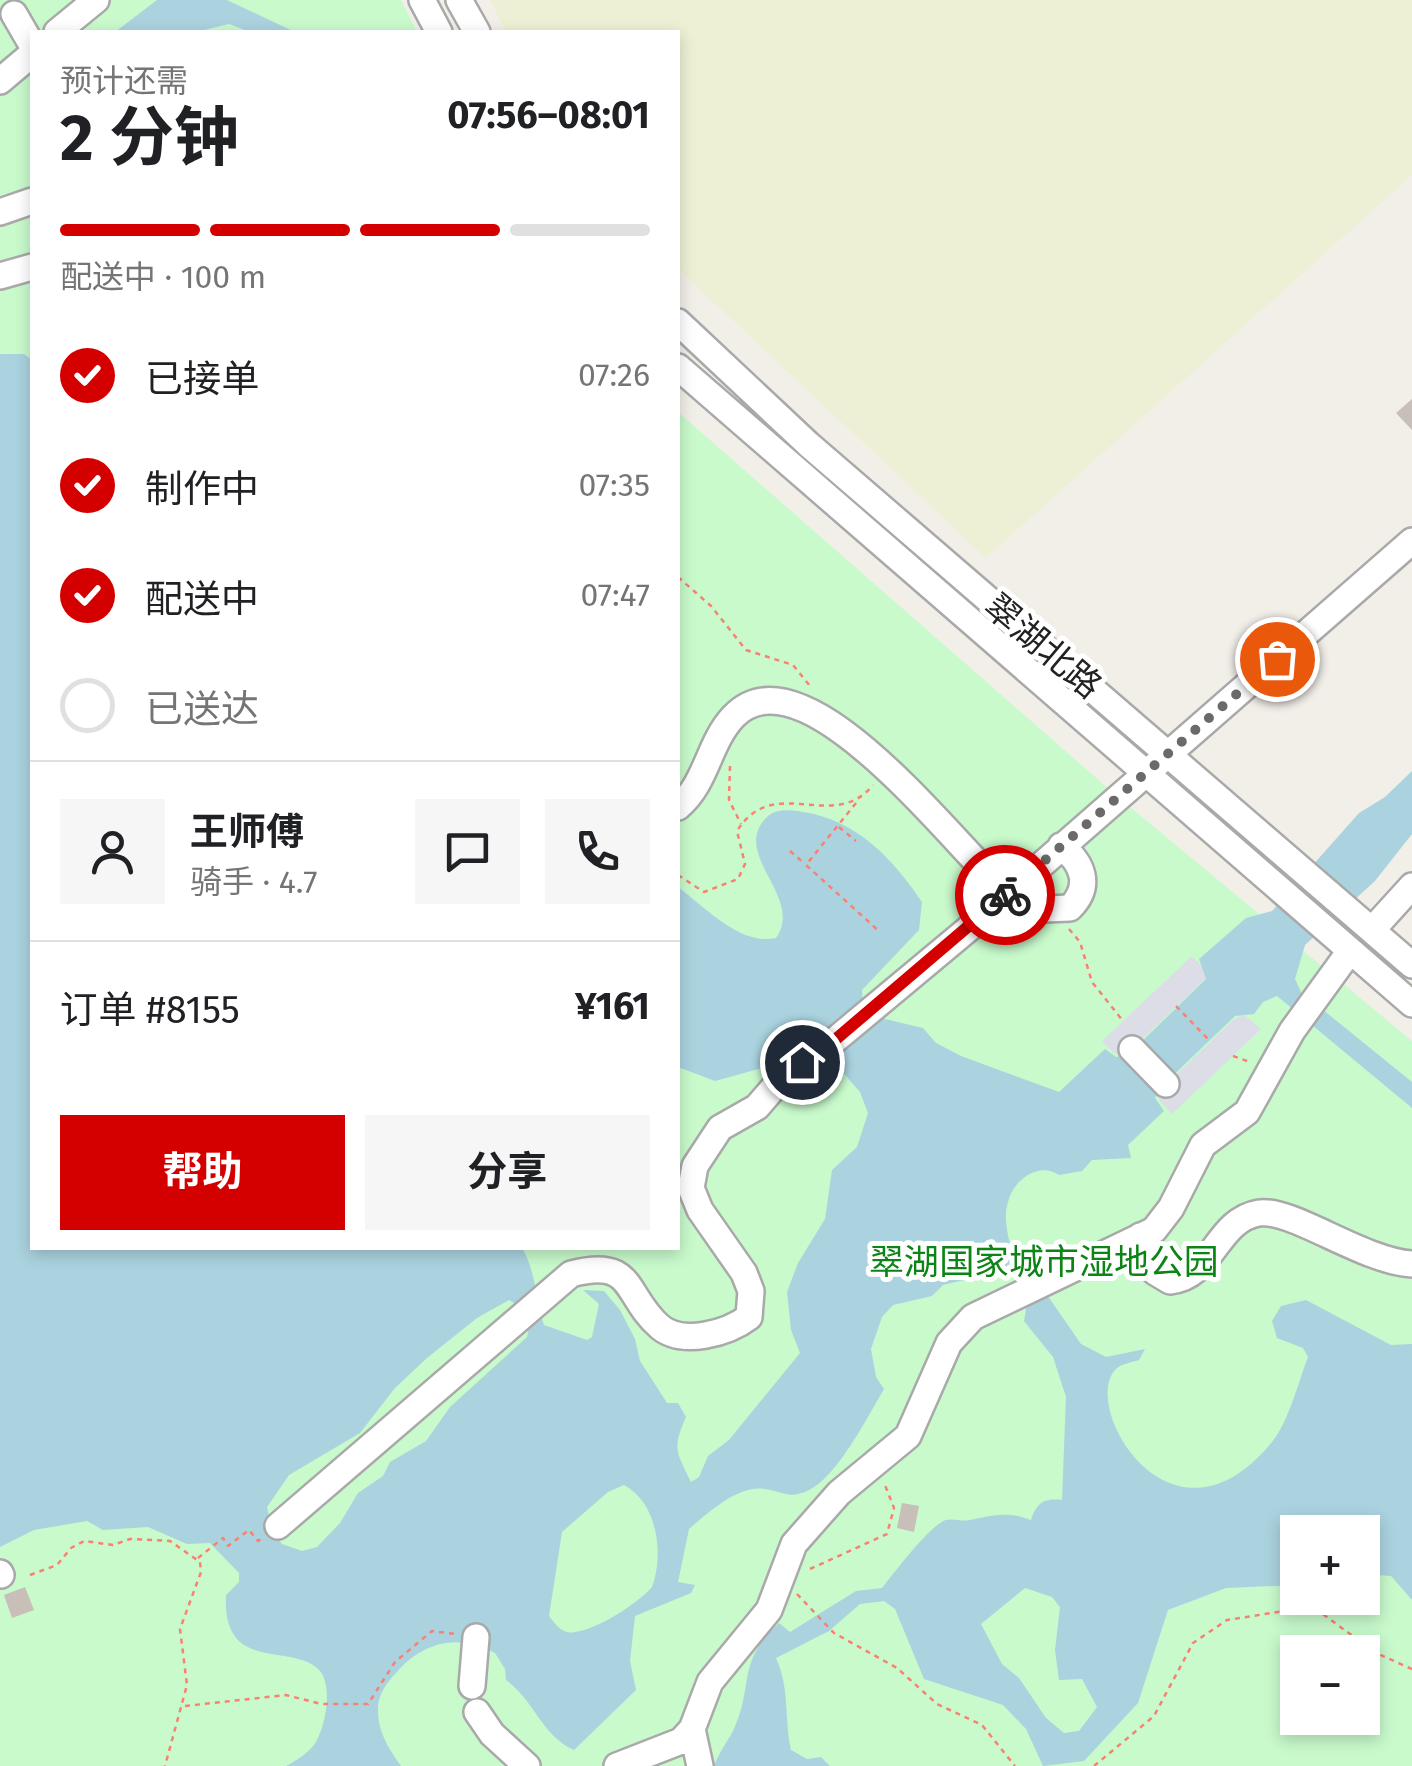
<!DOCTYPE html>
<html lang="zh">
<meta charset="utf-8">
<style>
body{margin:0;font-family:"Fira Sans","Noto Sans SC",sans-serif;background:#f6f6f6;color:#202124;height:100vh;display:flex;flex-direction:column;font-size:38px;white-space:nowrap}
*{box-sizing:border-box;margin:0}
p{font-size:32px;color:#757577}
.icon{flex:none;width:55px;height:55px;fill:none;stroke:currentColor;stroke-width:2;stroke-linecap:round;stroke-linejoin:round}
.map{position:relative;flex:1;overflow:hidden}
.sheet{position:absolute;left:30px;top:30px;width:650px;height:1220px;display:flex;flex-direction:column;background:#fff;border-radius:0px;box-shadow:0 5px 15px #0003}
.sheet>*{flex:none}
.controls{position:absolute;left:1280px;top:1515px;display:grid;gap:20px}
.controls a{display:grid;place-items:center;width:100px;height:100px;border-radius:0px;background:#fff;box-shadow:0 5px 15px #0003;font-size:50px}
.pin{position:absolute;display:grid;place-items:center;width:85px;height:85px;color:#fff;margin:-42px;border:5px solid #fff;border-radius:50%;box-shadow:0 2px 10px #0007}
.courier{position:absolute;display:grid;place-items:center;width:100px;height:100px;margin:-50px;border:8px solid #d40000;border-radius:50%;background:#fff;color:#222;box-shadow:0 2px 12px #0007}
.summary em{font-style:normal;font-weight:700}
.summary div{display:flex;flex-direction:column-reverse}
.summary{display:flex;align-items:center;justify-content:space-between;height:170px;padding:0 30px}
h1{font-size:65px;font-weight:700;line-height:75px}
.bar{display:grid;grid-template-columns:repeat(4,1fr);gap:15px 10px;align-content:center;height:120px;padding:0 30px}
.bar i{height:12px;border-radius:8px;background:#e0e0e0}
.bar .on{background:#d40000}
.bar p{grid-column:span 4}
.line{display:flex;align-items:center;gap:25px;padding:0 30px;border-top:2px solid #e0e0e0}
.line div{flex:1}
.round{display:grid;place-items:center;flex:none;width:105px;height:105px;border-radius:0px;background:#f6f6f6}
ol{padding:0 30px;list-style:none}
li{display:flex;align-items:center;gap:30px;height:110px}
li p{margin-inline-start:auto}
li .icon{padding:10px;border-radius:50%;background:#d40000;color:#fff;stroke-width:4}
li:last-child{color:#757577}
li i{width:55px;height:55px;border:5px solid #e0e0e0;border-radius:50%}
.action{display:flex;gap:20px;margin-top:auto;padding:20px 30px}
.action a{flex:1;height:115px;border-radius:0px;background:#d40000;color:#fff;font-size:40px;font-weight:700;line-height:115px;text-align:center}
.action a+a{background:#f6f6f6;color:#202124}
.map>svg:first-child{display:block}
</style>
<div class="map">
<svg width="1412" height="1766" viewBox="0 0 1412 1766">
<rect width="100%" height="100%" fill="#f2efe9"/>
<path fill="#eef0d5" d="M490 0H1412V175L986 558 678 269V32H506Z"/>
<path fill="#c8facc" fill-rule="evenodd" d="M0 0H401L417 32H32V1248H678V412L1118 797 1412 1041V1766H0ZM1298 1532H1362V1598H1298ZM1298 1652H1362V1718H1298Z"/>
<path fill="#dddde8" d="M1192 956 1204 969 1205 979 1129 1052 1115 1054 1102 1041Z
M1244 1015 1261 1029 1172 1114 1160 1101 1158 1092 1234 1019Z"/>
<path fill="#aad3df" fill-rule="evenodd" d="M157 0H227L295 32H250L229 24 195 32H115Z
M0 354H24L32 360V1248H522C536 1271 535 1298 544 1325L587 1340 592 1337 599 1304 583 1290 604 1291 620 1310 635 1339 640 1361 667 1403H678L686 1417C672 1449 676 1451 691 1482L699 1477 708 1456 729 1440 800 1353 791 1330 787 1292 798 1263 825 1219 832 1170 857 1147 868 1113 860 1092 832 1060 841 1049 833 1034 824 1031 773 1065 715 1081 678 1067V887C705 907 740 946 776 938 805 897 729 854 767 817 776 808 791 810 803 812 857 820 893 859 922 902L919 930 862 990 863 1007 885 1019 923 1028 936 1043 961 1056 1059 1092 1105 1049 1116 1057 1129 1054 1206 979 1199 959 1246 918 1272 911 1359 813 1385 797 1412 771V834L1375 881 1305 945 1295 979 1301 992 1412 1082V1108L1277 996 1263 1002 1254 1014 1235 1016 1161 1087 1155 1098 1164 1111 1128 1145 1131 1158 1092 1160 1082 1171 1059 1175C1039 1161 1013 1180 1008 1202 1003 1218 1008 1236 1012 1252L1023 1260 1081 1344 1106 1357 1145 1349 1139 1360C1133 1362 1122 1364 1117 1368 1077 1403 1171 1566 1272 1442 1289 1421 1298 1383 1308 1357L1303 1348 1277 1338 1272 1321 1281 1306 1306 1300 1391 1345 1412 1344V1600L1391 1576 1363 1574 1362 1532H1298L1297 1585 1226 1588 1168 1610 1138 1703 1084 1761 1043 1766 1026 1729 1003 1705 924 1679 895 1609 884 1601 860 1604 829 1631 776 1658C790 1689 784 1717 791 1750L807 1759 821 1757 830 1766H714C719 1753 726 1743 733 1731 755 1684 735 1664 779 1623L790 1632 856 1591 882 1588C894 1573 930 1525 946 1520 954 1518 962 1522 970 1520 993 1515 1008 1511 1031 1520 1037 1503 1043 1498 1062 1500L1066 1397 1053 1357 1024 1321C1029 1298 1026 1282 1003 1271L943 1285 932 1296 893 1305 882 1317 871 1349 876 1377 884 1389C868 1416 837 1477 809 1490 790 1500 782 1491 764 1489 738 1485 708 1513 689 1529L678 1582 695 1585 691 1593 635 1616 630 1661 636 1690 574 1750C542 1736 534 1700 506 1680L505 1669 495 1653C458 1632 421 1643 396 1673 387 1682 378 1695 378 1708 377 1730 388 1748 401 1766H286C297 1760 309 1753 316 1742 326 1725 334 1682 317 1668 288 1643 222 1673 226 1595L239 1582V1573L210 1543 187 1544 148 1527 103 1530 87 1521 34 1530 0 1547ZM509 1300 519 1306 529 1327 527 1337 450 1407 426 1441 390 1462 383 1476 358 1493 340 1523 317 1547 302 1551 282 1544 272 1531 267 1507 289 1475 360 1433 395 1388 427 1358 477 1318ZM624 1485C658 1503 664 1555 652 1587 637 1604 598 1629 575 1632 563 1635 556 1625 549 1616L562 1532 608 1492ZM1025 1588 1052 1597 1060 1607 1055 1650 1059 1680 1082 1679 1097 1707 1079 1731 1064 1733 1046 1718 1019 1678 1002 1664 981 1624Z"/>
<path fill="#c7bfb8" d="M1412 399V430L1396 413Z
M902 1503 919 1506 914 1532 897 1528Z
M25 1587 34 1610 12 1618 4 1595Z"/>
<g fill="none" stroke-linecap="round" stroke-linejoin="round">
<defs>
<path id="minor" d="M422 0 439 32
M459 0 477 32
M14 14 32 45
M57 32 96 0
M0 81 32 54
M0 212 32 201
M0 276 32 267
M678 322 808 444 1412 965
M678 367 1412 1004
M678 807C707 783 708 744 733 717 804 641 959 853 1008 893
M1021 881 1044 909 1070 908C1092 886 1083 863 1061 846
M1372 930 1412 886
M1132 1049 1166 1084
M1140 1236 1155 1272 1170 1281C1213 1277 1216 1220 1259 1213 1292 1208 1362 1261 1412 1264
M278 1526 571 1274C636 1257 623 1295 660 1327 683 1346 728 1333 749 1317L751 1291 744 1273 700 1210 691 1188 695 1166 720 1128 757 1107 787 1072 829 1045 967 930 1412 541
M0 1573 1 1575
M472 1686 476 1637
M477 1712 492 1734 527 1766
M692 1729 700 1766
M617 1766 681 1741 692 1729 710 1682 769 1610 794 1544 839 1493 908 1436 949 1343 973 1317 1154 1230 1171 1208 1203 1145 1247 1112 1292 1031 1350 951"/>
</defs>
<use href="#minor" stroke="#a9a9a9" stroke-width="30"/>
<path stroke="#fa8072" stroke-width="2.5" stroke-dasharray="5 5" stroke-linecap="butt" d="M678 577 711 606 746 650 793 665 810 686
M730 766 729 800 741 824
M856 803 806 865 880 932
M839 827 856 841
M790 851 805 864
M678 875 704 892 738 879 745 864 737 831C774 772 833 834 873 785
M1069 929 1080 942 1092 982 1123 1021
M1176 1006 1210 1041
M1233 1056 1250 1062
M198 1558 223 1538 228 1546 249 1530 258 1541 261 1539
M810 1569 887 1534 894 1508 885 1485
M30 1575 57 1565 71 1548 84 1541 113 1545 130 1539 170 1541 200 1562 201 1572 180 1629 187 1685 165 1766
M797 1594 834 1633 897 1668 937 1704 982 1725 1015 1766
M185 1706 286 1695 321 1704H368L395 1662 432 1631 455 1634
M1094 1766 1154 1716 1193 1643 1227 1620 1297 1609 1320 1612 1376 1653 1412 1669"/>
<use href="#minor" stroke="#fff" stroke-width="25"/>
</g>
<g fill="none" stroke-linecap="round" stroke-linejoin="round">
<path stroke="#6b6a68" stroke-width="10" stroke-dasharray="0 18" d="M1005 895 1277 659"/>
<path stroke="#d40000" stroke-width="12" d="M802 1062 829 1045 1005 895"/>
</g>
<g text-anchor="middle" stroke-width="10" stroke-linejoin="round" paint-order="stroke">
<g font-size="35" fill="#222" stroke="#fff">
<text transform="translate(1043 646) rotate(40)" y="12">翠湖北路</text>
</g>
<g font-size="35" fill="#0c8416" stroke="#fff">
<text x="1044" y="1274">翠湖国家城市湿地公园</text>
</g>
</g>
</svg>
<div class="controls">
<a>+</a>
<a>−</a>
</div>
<div class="pin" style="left:1277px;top:659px;background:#ea580c"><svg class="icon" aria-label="bag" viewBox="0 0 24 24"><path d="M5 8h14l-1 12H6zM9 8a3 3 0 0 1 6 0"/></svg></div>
<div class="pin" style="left:802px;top:1062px;background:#1f2937"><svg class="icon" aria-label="home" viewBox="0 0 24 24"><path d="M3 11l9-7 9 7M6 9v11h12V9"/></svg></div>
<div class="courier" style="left:1005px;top:895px"><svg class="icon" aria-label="bike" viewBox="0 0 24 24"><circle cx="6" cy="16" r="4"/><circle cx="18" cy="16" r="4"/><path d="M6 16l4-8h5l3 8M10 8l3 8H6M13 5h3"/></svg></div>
<section class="sheet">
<div class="summary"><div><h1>2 分钟</h1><p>预计还需</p></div><em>07:56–08:01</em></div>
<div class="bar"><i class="on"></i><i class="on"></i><i class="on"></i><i></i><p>配送中 · 100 m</p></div>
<ol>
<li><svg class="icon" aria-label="check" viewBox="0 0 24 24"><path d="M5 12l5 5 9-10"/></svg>已接单<p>07:26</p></li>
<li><svg class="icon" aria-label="check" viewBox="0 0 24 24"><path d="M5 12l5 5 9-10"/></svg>制作中<p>07:35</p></li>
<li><svg class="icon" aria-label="check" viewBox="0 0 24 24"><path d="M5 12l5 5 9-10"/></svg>配送中<p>07:47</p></li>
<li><i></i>已送达</li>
</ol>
<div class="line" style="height:180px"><a class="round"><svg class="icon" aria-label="person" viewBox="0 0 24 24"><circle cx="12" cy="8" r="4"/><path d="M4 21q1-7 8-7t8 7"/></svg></a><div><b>王师傅</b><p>骑手 · 4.7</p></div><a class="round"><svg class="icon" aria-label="chat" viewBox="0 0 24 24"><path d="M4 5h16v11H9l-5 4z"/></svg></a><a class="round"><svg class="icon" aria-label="phone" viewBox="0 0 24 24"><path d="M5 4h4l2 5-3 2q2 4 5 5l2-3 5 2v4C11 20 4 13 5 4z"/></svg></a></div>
<div class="line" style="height:130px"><div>订单 #8155</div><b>¥161</b></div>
<div class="action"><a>帮助</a><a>分享</a></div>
</section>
</div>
